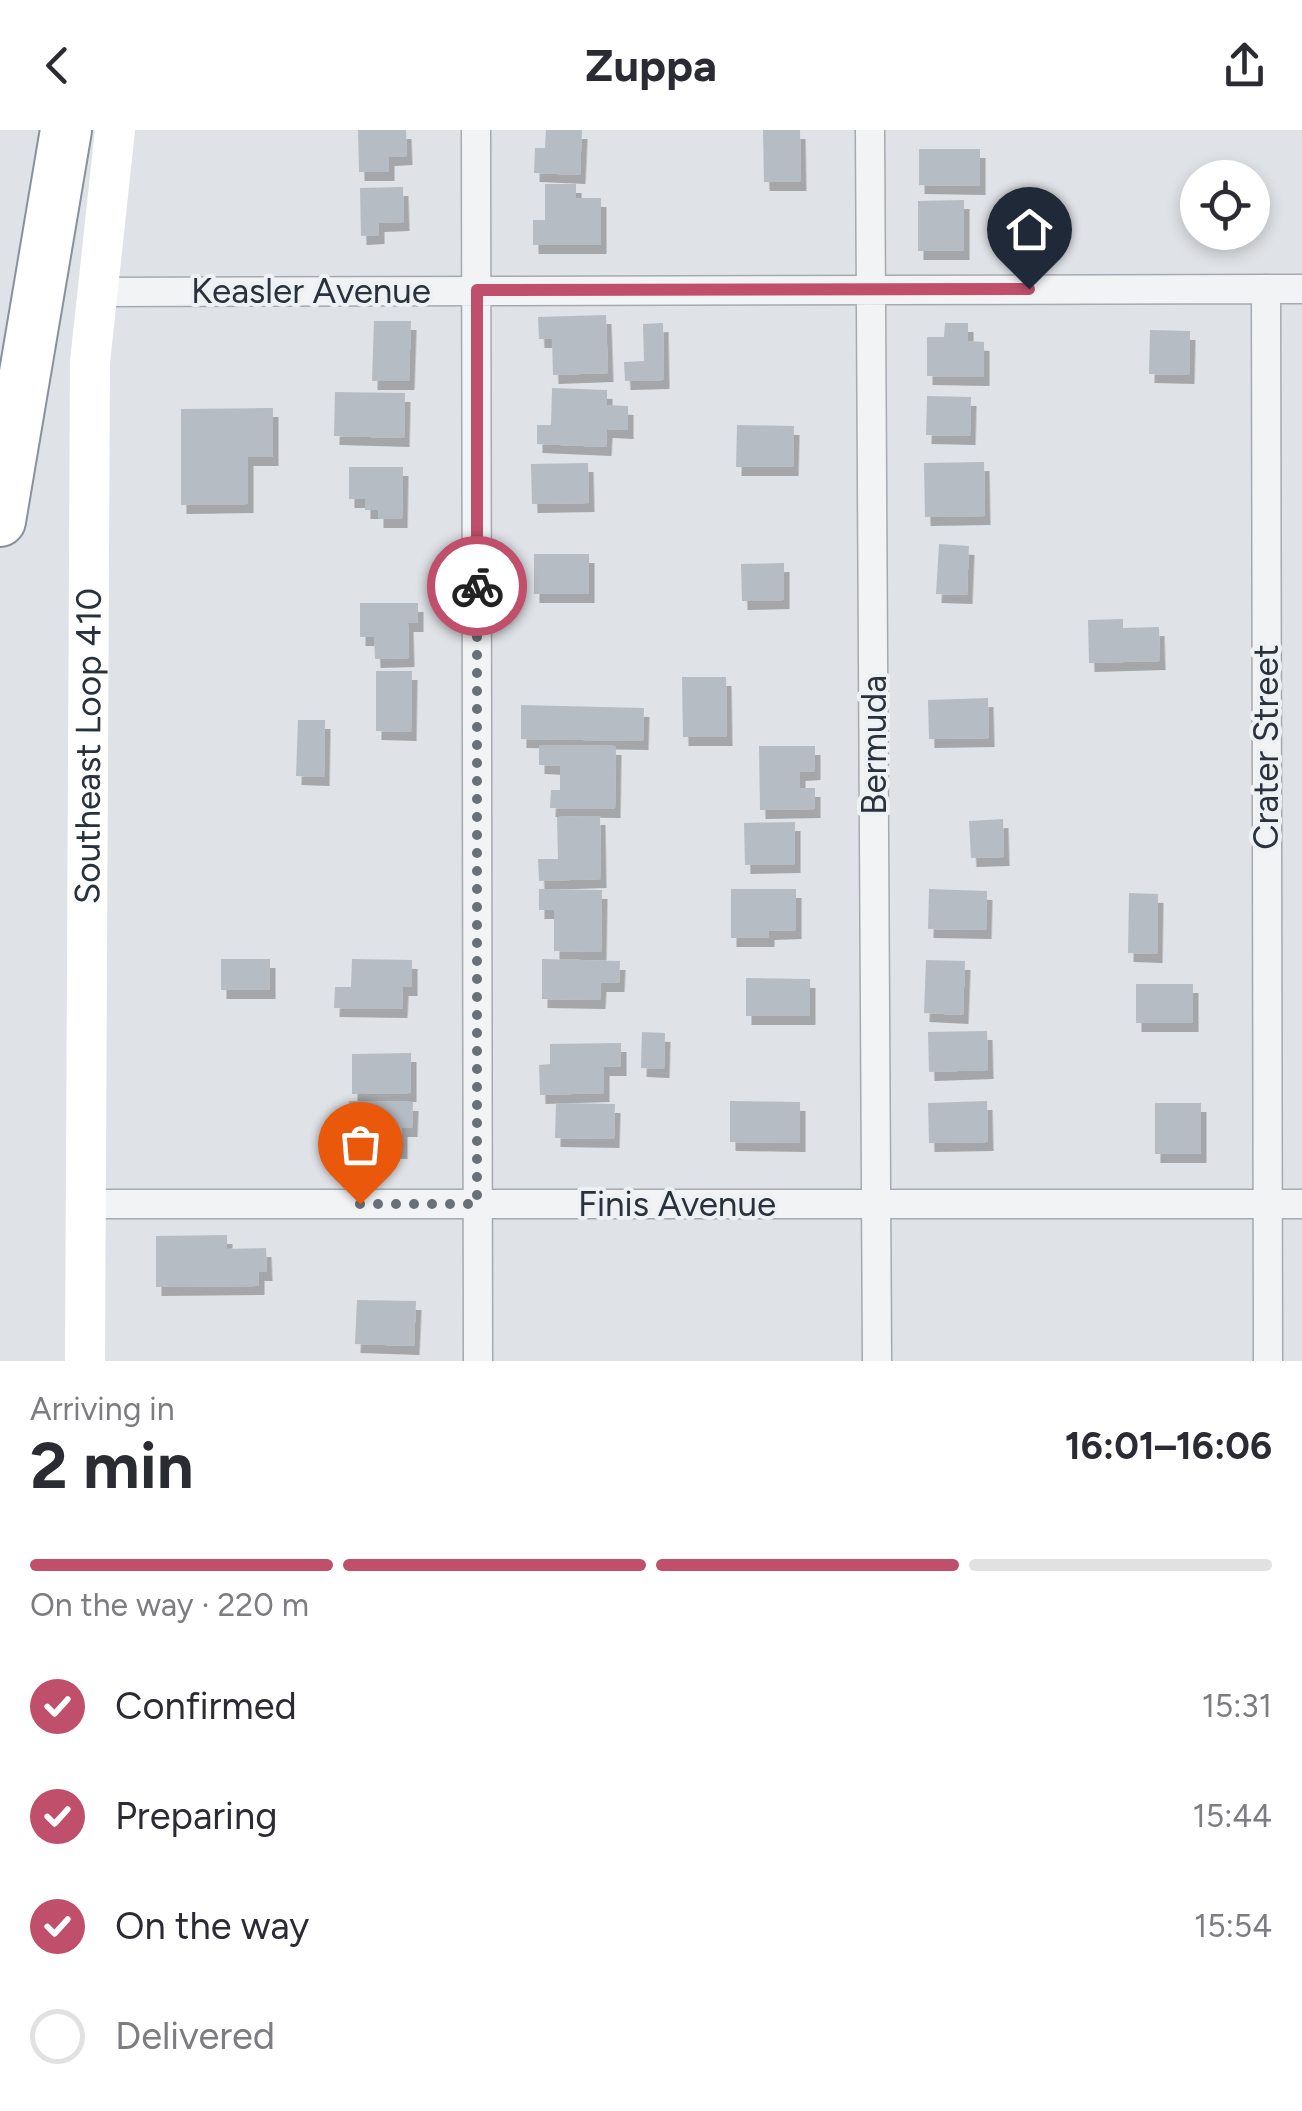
<!DOCTYPE html>
<meta charset="utf-8">
<style>
body{margin:0;font-family:Figtree,sans-serif;background:#f7f7f7;color:#2b2b33;height:100vh;display:flex;flex-direction:column;font-size:38px;white-space:nowrap}
*{box-sizing:border-box;margin:0}
p{font-size:32px;color:#7c7c81}
.icon{flex:none;width:55px;height:55px;fill:none;stroke:currentColor;stroke-width:2;stroke-linecap:round;stroke-linejoin:round}
.map{position:relative;height:1231px;overflow:hidden}
.sheet{display:flex;flex-direction:column;background:#fff;flex:1}
.sheet>*{flex:none}
.tools{position:absolute;left:1180px;top:30px;display:grid;gap:20px}
.tools a{display:grid;place-items:center;width:90px;height:90px;border-radius:50%;background:#fff;box-shadow:0 5px 15px #0003;font-size:50px}
.pin{position:absolute;display:grid;place-items:center;width:85px;height:85px;color:#fff;margin:-102px -42px;border-radius:50% 50% 50% 0;rotate:-45deg;box-shadow:0 0 10px #0007}
.pin .icon{rotate:45deg}
.courier{position:absolute;display:grid;place-items:center;width:100px;height:100px;margin:-50px;border:8px solid #c04f6b;border-radius:50%;background:#fff;color:#222;box-shadow:0 2px 12px #0007}
.overview em{font-style:normal;font-weight:700}
.overview div{display:flex;flex-direction:column-reverse}
.overview{display:flex;align-items:center;justify-content:space-between;height:170px;padding:0 30px}
h1{font-size:65px;font-weight:700;line-height:75px}
.bar{display:grid;grid-template-columns:repeat(4,1fr);gap:15px 10px;align-content:center;height:120px;padding:0 30px}
.bar i{height:12px;border-radius:8px;background:#e1e1e2}
.bar .current{background:#c04f6b}
.bar p{grid-column:span 4}
ol{padding:0 30px;list-style:none}
li{display:flex;align-items:center;gap:30px;height:110px}
li p{margin-inline-start:auto}
li .icon{padding:10px;border-radius:50%;background:#c04f6b;color:#fff;stroke-width:4}
li:last-child{color:#7c7c81}
li i{width:55px;height:55px;border:5px solid #e1e1e2;border-radius:50%}
header{display:flex;justify-content:space-between;align-items:center;height:130px;padding:0 30px;background:#fff;font-size:45px;font-weight:700}
.map>svg:first-child{display:block}
</style>
<header><svg class="icon" aria-label="back" viewBox="0 0 24 24"><path d="M15 5l-7 7 7 7"/></svg>Zuppa<svg class="icon" aria-label="share" viewBox="0 0 24 24"><path d="M12 15V3M7 8l5-5 5 5M5 13v7h14v-7"/></svg></header>
<div class="map">
<svg width="1302" height="1231" viewBox="0 0 1302 1231">
<defs>
<filter id="shadow"><feDropShadow dx="5.5" dy="9" stdDeviation="0" flood-color="#0004"/></filter>
</defs>
<rect width="100%" height="100%" fill="#dfe2e6"/>
<path fill="#b6bcc3" filter="url(#shadow)" d="M358 0H406L407 26 389 27V42H359Z
M546 0H582L580 45 534 43 535 18H545Z
M763 0H800L801 52H764Z
M919 19H980V56L919 55Z
M545 54H576V68H601V115H533V90H545Z
M403 57 404 92 379 93V105L361 106 360 58Z
M964 70V121H918V71Z
M606 185 608 243 553 245 552 209H539L538 187Z
M374 191H411L409 251H372Z
M663 193 664 250 625 251 624 232 644 231 643 194Z
M945 193H968V211L984 212V247L927 246V207H944Z
M1150 200 1190 201 1189 245 1149 244Z
M552 258 607 260V275L628 276V300L607 299 606 317 537 314V295H551Z
M335 262 405 263 404 308 334 306Z
M927 266 971 267 970 306 926 305Z
M273 278V327H248V374L181 375V279Z
M737 295 794 296 793 337H736Z
M984 332 985 386 925 387 924 333Z
M588 333 589 373 532 374 531 334Z
M349 337H403L402 389H378V380H365V369H349Z
M939 414 969 416 967 465 936 464Z
M534 424H589V464H534Z
M784 433V470L742 471 741 434Z
M360 473H418V493H408L409 528 375 529 374 507H360Z
M1123 489V498L1159 497 1160 531 1089 533 1088 490Z
M376 541H412L411 602 376 601Z
M682 547H726L727 607H683Z
M988 568 989 608 929 609 928 570Z
M521 575 644 578 643 611 521 609Z
M298 590H325L324 647 296 646Z
M539 615 616 616 615 679 550 678 551 660H560V636L539 635Z
M759 616H815V641L800 642V658H815V679L760 680Z
M600 686 601 749 539 751 538 729H558L557 687Z
M1003 689 1004 727 971 728 969 691Z
M795 692V734L745 735 744 693Z
M539 759 602 760 601 822 554 821V780H539Z
M731 759H796V800L769 801V808H731Z
M929 759 987 761 986 800 928 799Z
M1129 763 1158 764 1157 824 1128 823Z
M221 829H270V860H221Z
M352 829 412 830V857H403L402 879 334 878 335 857H351Z
M542 829 620 831 619 853H601L600 870 542 869Z
M926 830 965 831 963 885 924 883Z
M746 848 810 849V886H746Z
M1136 854H1193V893H1136Z
M987 901 988 940 929 942 928 902Z
M642 902 665 903 664 939 641 938Z
M621 913V937H604V963L540 965 539 935 550 934V914Z
M411 923V963L352 964V924Z
M349 971 413 972 412 998H402V1020L334 1019V999H348Z
M730 971 800 972V1013L730 1012Z
M987 971 988 1012 929 1013 928 973Z
M556 973 615 974 614 1009 555 1008Z
M1155 973H1201V1024H1155Z
M227 1105V1119L266 1118 267 1142H259V1156L156 1157V1106Z
M357 1170 416 1171 414 1216 355 1214Z"/>
<g fill="none" stroke-linecap="round" stroke-linejoin="round">
<defs>
<path id="street" d="M476 0 478 1231
M870 0 877 1231
M1266 159 1268 1231
M99 162 1302 159
M86 1074H1302"/>
<path id="highway" d="M0 391 66 0"/>
</defs>
<use href="#street" stroke="#a5aab0" stroke-width="31"/>
<use href="#highway" stroke="#88919c" stroke-width="54"/>
<use href="#street" stroke="#f1f3f5" stroke-width="28"/>
<path stroke="#fff" stroke-width="40" id="s1" d="M85 1231 90 232 115 0"/>
<use href="#highway" stroke="#fff" stroke-width="50"/>
</g>
<g fill="none" stroke-linecap="round" stroke-linejoin="round">
<path stroke="#697078" stroke-width="10" stroke-dasharray="0 18" d="M360 1074H477V456"/>
<path stroke="#c04f6b" stroke-width="12" d="M477 456V160L1029 159"/>
</g>
<g text-anchor="middle" stroke-width="8" stroke-linejoin="round" paint-order="stroke">
<g font-size="35" fill="#29323c" stroke="#eef1f4">
<text x="311" y="173">Keasler Avenue</text>
<text dy="12" stroke="none"><textPath href="#s1" startOffset="615">Southeast Loop 410</textPath></text>
<text transform="translate(874 615) rotate(-90)" y="12">Bermuda</text>
<text transform="translate(1266 617) rotate(-90)" y="12">Crater Street</text>
<text x="677" y="1086">Finis Avenue</text>
</g>
</g>
</svg>
<div class="tools">
<a><svg class="icon" aria-label="locate" viewBox="0 0 24 24"><circle cx="12" cy="12" r="6"/><path d="M12 2v4M12 18v4M2 12h4M18 12h4"/></svg></a>
</div>
<div class="pin" style="left:360px;top:1074px;background:#ea580c"><svg class="icon" aria-label="bag" viewBox="0 0 24 24"><path d="M5 8h14l-1 12H6zM9 8a3 3 0 0 1 6 0"/></svg></div>
<div class="pin" style="left:1029px;top:159px;background:#1f2937"><svg class="icon" aria-label="home" viewBox="0 0 24 24"><path d="M3 11l9-7 9 7M6 9v11h12V9"/></svg></div>
<div class="courier" style="left:477px;top:456px"><svg class="icon" aria-label="bike" viewBox="0 0 24 24"><circle cx="6" cy="16" r="4"/><circle cx="18" cy="16" r="4"/><path d="M6 16l4-8h5l3 8M10 8l3 8H6M13 5h3"/></svg></div>
</div>
<section class="sheet">
<div class="overview"><div><h1>2 min</h1><p>Arriving in</p></div><em>16:01–16:06</em></div>
<div class="bar"><i class="current"></i><i class="current"></i><i class="current"></i><i></i><p>On the way · 220 m</p></div>
<ol>
<li><svg class="icon" aria-label="check" viewBox="0 0 24 24"><path d="M5 12l5 5 9-10"/></svg>Confirmed<p>15:31</p></li>
<li><svg class="icon" aria-label="check" viewBox="0 0 24 24"><path d="M5 12l5 5 9-10"/></svg>Preparing<p>15:44</p></li>
<li><svg class="icon" aria-label="check" viewBox="0 0 24 24"><path d="M5 12l5 5 9-10"/></svg>On the way<p>15:54</p></li>
<li><i></i>Delivered</li>
</ol>
</section>
